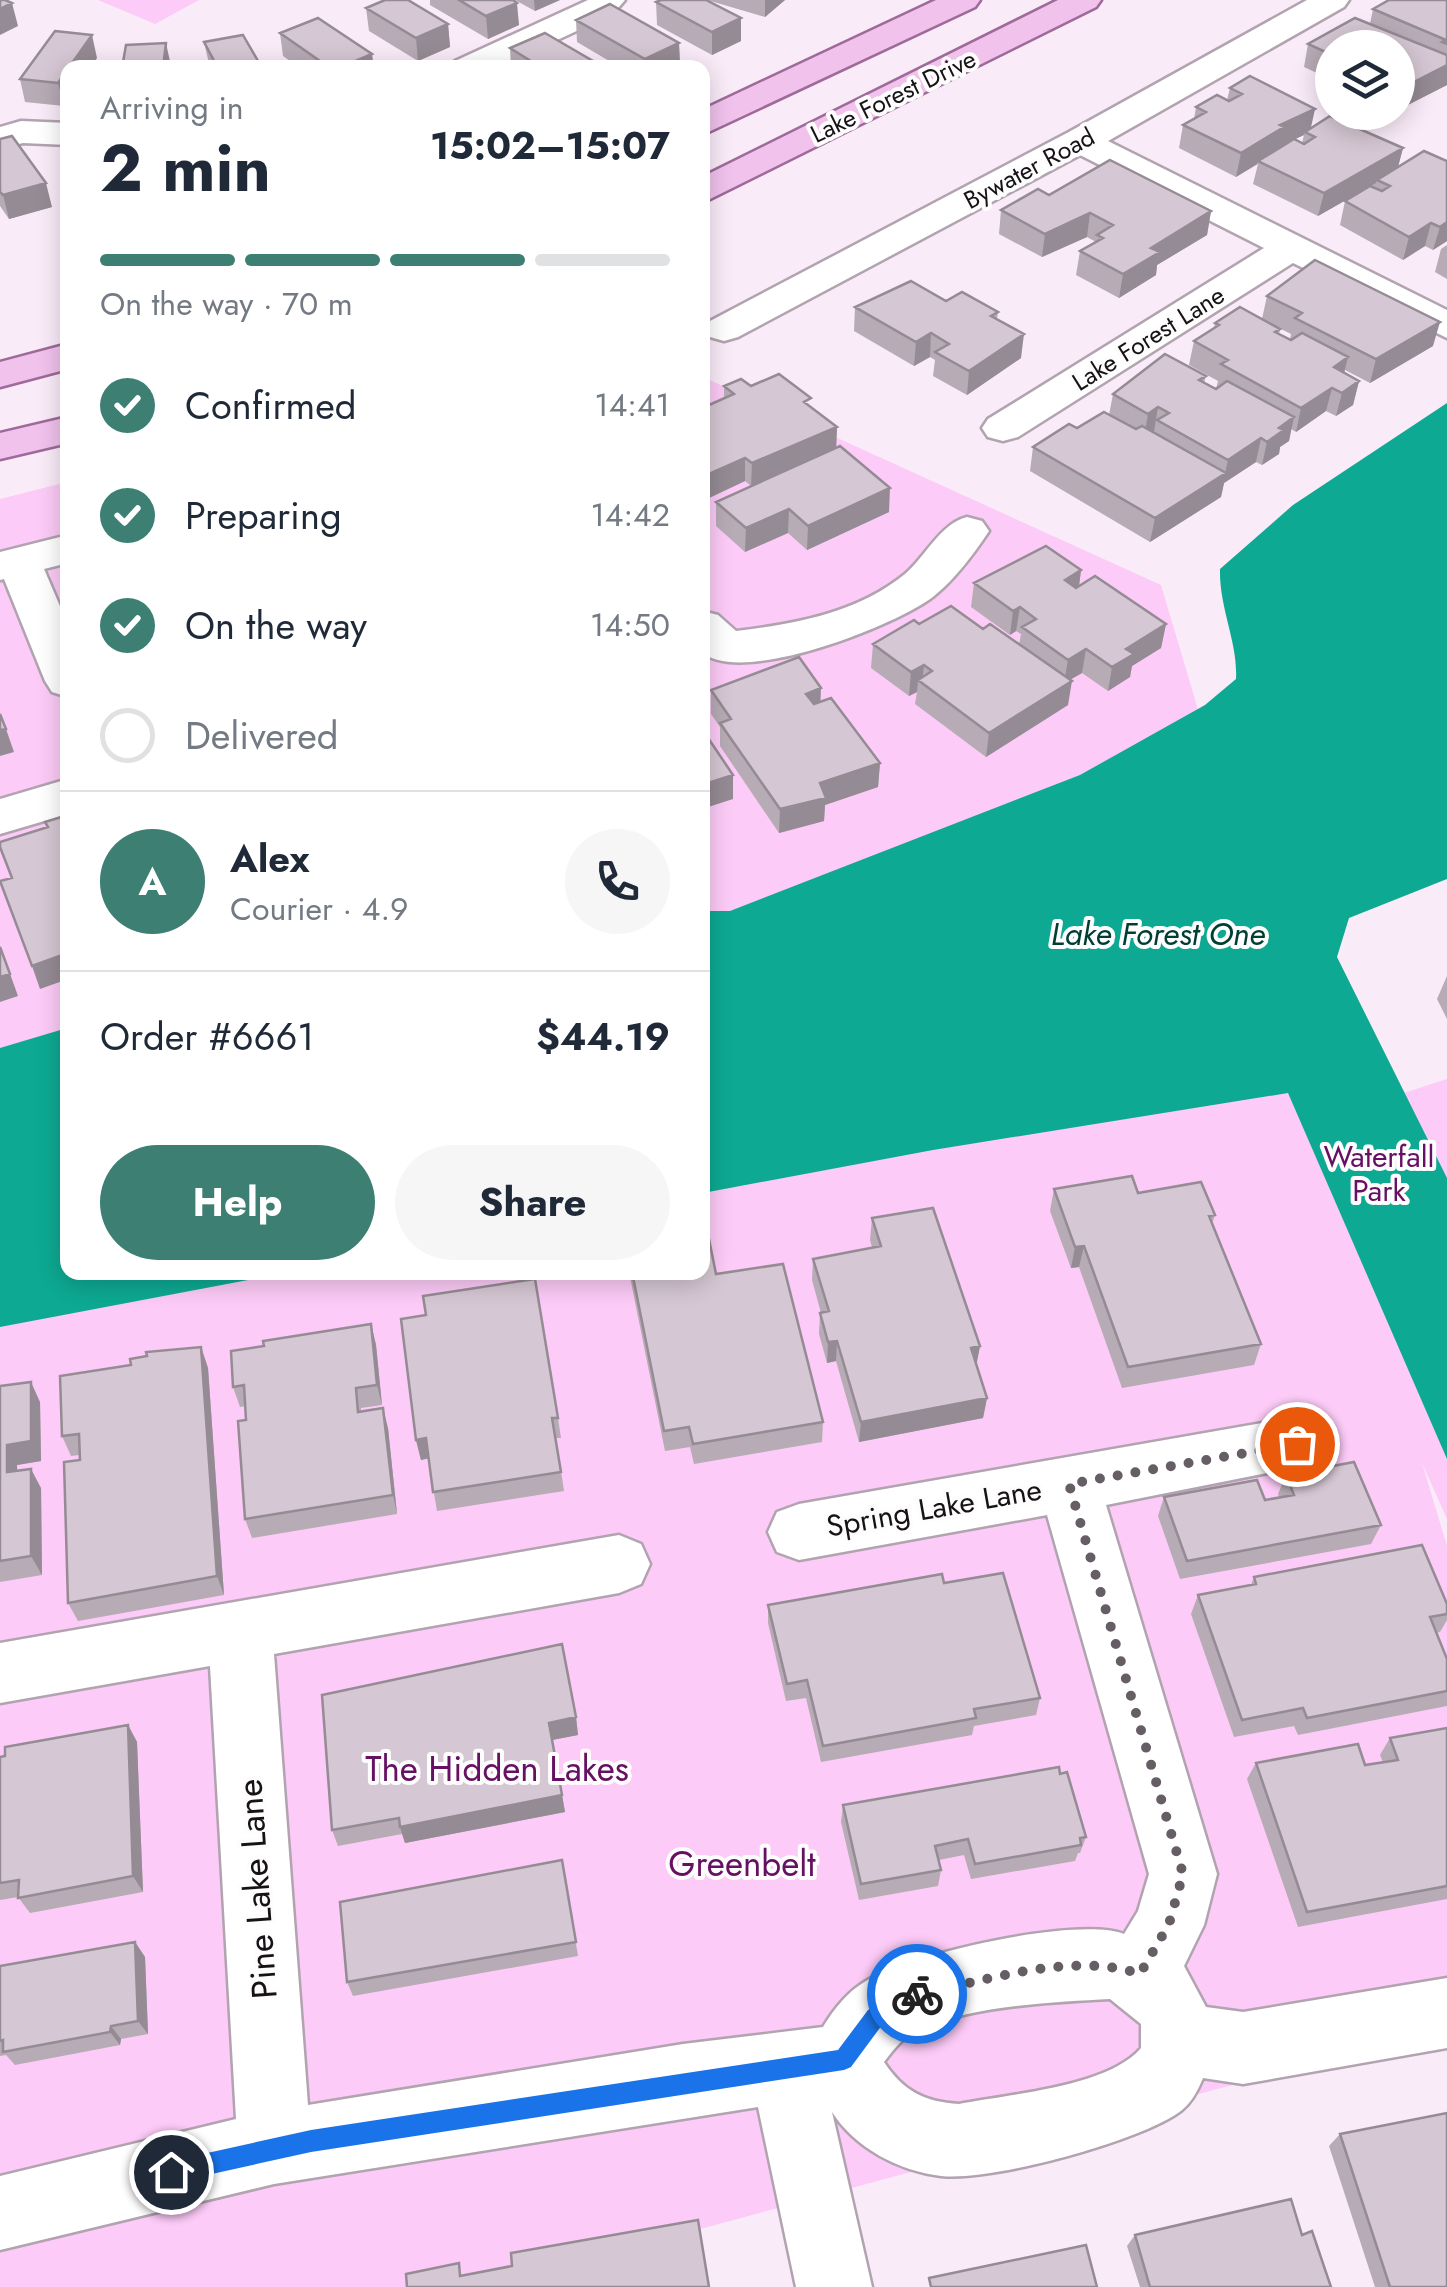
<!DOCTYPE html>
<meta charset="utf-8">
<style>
body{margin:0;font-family:Jost,sans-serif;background:#f6f6f7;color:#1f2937;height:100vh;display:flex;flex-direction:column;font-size:38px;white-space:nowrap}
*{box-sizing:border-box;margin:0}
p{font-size:32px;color:#747a83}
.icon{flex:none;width:55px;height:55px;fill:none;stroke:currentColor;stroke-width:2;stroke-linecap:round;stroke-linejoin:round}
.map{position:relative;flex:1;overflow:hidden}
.drawer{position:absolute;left:60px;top:60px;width:650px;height:1220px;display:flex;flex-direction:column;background:#fff;border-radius:20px;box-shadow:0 5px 25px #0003}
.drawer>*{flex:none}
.buttons{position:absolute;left:1315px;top:30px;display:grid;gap:20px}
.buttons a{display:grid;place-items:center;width:100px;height:100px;border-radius:50%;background:#fff;box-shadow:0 5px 25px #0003;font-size:50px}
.pin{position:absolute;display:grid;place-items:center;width:85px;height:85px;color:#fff;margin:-42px;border:5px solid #fff;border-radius:50%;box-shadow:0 2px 10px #0007}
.courier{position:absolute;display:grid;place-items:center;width:100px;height:100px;margin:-50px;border:8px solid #1a73e8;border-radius:50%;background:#fff;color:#222;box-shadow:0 2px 12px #0007}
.overview em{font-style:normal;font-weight:700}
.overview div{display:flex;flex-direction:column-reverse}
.overview{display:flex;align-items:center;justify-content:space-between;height:170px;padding:0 40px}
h1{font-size:65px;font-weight:700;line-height:75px}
.bar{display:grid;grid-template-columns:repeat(4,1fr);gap:15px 10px;align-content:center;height:120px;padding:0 40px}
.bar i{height:12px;border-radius:8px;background:#e0e1e3}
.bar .on{background:#3d8073}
.bar p{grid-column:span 4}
.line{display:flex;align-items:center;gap:25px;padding:0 40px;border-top:2px solid #e0e1e3}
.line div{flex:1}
.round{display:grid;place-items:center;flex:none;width:105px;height:105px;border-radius:52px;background:#f6f6f7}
ol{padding:0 40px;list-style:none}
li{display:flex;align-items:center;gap:30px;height:110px}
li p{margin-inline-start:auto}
li .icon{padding:10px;border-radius:50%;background:#3d8073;color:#fff;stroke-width:4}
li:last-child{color:#747a83}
li i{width:55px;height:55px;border:5px solid #e0e1e3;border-radius:50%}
.button{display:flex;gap:20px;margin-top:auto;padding:20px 40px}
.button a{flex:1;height:115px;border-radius:60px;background:#3d8073;color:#fff;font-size:40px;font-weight:700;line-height:115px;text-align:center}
.button a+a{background:#f6f6f7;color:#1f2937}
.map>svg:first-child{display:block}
</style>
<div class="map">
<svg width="1447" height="2287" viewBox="0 0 1447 2287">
<rect width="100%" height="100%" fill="#faebf8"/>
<path fill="#fccbf7" d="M98 0H199L155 24Z
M703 377 1161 585 1320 1120 1447 1079V1519L1422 1463 1447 1546V2027L486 2287H0V499L67 482 68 1272H702Z"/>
<path fill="#0da992" d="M1447 403V879L1349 918 1337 957 1447 1178V1459L1288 1093 933 1150 703 1193V911H730L1080 775 1205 705 1236 679C1238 642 1219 608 1220 569L1293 505Z
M67 1028 68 1272 285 1273 0 1327V1048Z"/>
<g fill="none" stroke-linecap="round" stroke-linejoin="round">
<defs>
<path id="minor" d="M588 0H625L613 14 497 68H450L455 61Z
M1307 0H1349L1344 7 1108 141 1447 310V338L1293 263 1018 437 1003 441 988 437 982 428 988 419 1264 248 1080 155 738 337 724 341 710 337 704 329 710 321 1067 133Z
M21 121 68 123V145L23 143 0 149V127Z
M967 517 982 521 989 531C973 555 956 578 934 596 898 625 740 687 702 652V611L718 615 736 631C795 624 857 613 905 574 926 556 940 524 967 517Z
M68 535V563L44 569 68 625V697L52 692 45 681 4 579 0 580V552Z
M68 779V814L0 834V799Z
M1297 1417 1318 1425 1327 1444 1318 1463 1106 1505 1217 1874 1204 1925 1184 1966 1206 2007 1243 2012 1447 1978V2048L1243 2084 1203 2078C1198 2090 1192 2102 1182 2110 1143 2141 989 2182 941 2176 899 2171 855 2148 832 2112L872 2287H796L758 2107 274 2184 0 2250V2176L236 2119 210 1666 0 1703V1643L619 1535 641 1544 650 1564 641 1584 619 1593 274 1654 308 2105 683 2044 823 2027C834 2009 847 1992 866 1981 910 1954 1077 1916 1124 1934L1138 1911 1149 1874 1047 1515 799 1560 777 1552 768 1532 777 1512 799 1504ZM1110 1999 1141 2024V2048C1108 2087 1009 2094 959 2104 925 2102 903 2091 884 2062 893 2050 904 2036 918 2030 968 2006 1054 2002 1110 1999Z"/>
<path id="major" d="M936 0H980L975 7 702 135V110Z
M1058 0H1101L1096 7 702 203V177Z
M68 344V369L0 387V362Z
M68 417V443L0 459V433Z"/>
</defs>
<use href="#minor" stroke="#b1a3af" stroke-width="5"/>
<use href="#major" stroke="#9e6a99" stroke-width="5"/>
<use href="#minor" fill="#fff" fill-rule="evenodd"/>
<use href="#major" fill="#f0c2ec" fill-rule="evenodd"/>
</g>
<path fill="#b7abb5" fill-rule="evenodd" d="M430 0H513L519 25 488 39 430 5Z
M515 0H560L535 11Z
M707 0H785L765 17Z
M1447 0V85L1398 110V48H1332V80L1304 67 1308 44 1370 24 1373 9Z
M656 2 741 18V41L712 55 657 25Z
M366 8 448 24 450 47 418 61 369 31Z
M576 20 679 43 680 66 677 68H621L577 42Z
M280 33 374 68H300L283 56Z
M204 42 262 68H210Z
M510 48 605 68H511Z
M97 58 68 68V100L64 106 25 102 20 79Z
M1230 88 1310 129 1403 148 1398 166 1424 151 1447 241 1433 250 1425 246 1403 260 1340 225 1345 201 1358 193 1318 216 1253 184 1258 164 1236 177 1179 148 1183 125 1194 119 1196 107 1227 100ZM1304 135 1302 143 1294 139Z
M0 139 52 207 9 219 0 206Z
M1049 195 1211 211 1207 235 1157 265 1156 275 1119 298 1076 275 1080 251 1096 242 1087 237 1042 257 999 234 1001 210Z
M1447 245V279L1435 272 1441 249Z
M1267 296 1433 346 1370 383 1345 370 1344 373 1359 381 1353 405 1336 416 1326 411 1296 432 1291 429 1289 441 1280 447 1279 454 1262 465 1256 462 1224 483 1221 497 1150 542 1030 471 1033 447 1109 415 1113 394 1206 376 1204 383 1216 389 1218 381 1189 365 1194 341 1214 328 1215 323 1262 319ZM1271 324 1291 334 1290 340 1279 334 1280 329Z
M946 301 998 312 997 319 1021 358 967 395 933 376 935 360 930 357 914 366 854 331 855 307Z
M724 386H751L811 407 837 427 836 448 889 512 807 550 788 533 745 552 716 526V502L751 486 745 481 709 498 702 493V401L709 405 724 399Z
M1081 570 1079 586 1166 624 1161 648 1132 666 1130 677 1108 691 1082 673 1070 680 1068 705 986 757 915 704 917 692 909 696 871 668 873 644 919 624 983 629 1019 645 1021 634 1016 631 1010 635 971 607 974 583Z
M711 690 821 701 880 763 878 787 825 805 824 821 779 833 720 746V727L711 714Z
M1447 976V1019L1437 999Z
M1054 1189 1138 1193 1215 1215 1212 1224 1261 1344 1254 1365 1122 1388 1079 1267 1071 1268 1050 1211Z
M872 1218 980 1346 976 1365 987 1398 983 1418 859 1442 836 1361 827 1363 819 1334 820 1313H821L812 1280 813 1259 872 1247 870 1240Z
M629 1272 716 1274 823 1422 822 1442 694 1464 690 1447 665 1451Z
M371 1324 376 1345 382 1405 361 1408V1412L388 1428 397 1514 252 1538 245 1519 246 1406 240 1407 233 1387 264 1346Z
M201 1347 208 1368 224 1595 78 1621 68 1603 79 1455 71 1456 62 1436 131 1365Z
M0 1386 40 1402 41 1461 17 1465V1471L41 1488 42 1575 0 1582Z
M558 1418 561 1438H556L564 1491 437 1511 428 1458 421 1460 416 1440Z
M1286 1475 1381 1525 1371 1544 1180 1579 1158 1516 1164 1497 1265 1500 1279 1497 1278 1494Z
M1254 1577 1447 1604V1620L1440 1632 1436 1633 1447 1659V1706L1298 1735 1294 1726 1234 1737 1191 1614 1198 1595 1251 1585Z
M944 1583 1040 1698 1036 1715 974 1726 972 1735 821 1762 806 1698 786 1701 768 1623V1605Z
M576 1717 578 1735 552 1740 565 1812 405 1843 402 1834 338 1846 332 1830Z
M128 1725 137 1742 143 1892 30 1913 18 1897 0 1900V1757Z
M1447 1728V1899L1298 1927 1247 1779 1256 1763 1365 1765 1383 1762 1380 1755 1390 1738Z
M1060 1774 1086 1837 1080 1853H1078L1075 1861 971 1879 964 1855 939 1860 941 1870 938 1886 859 1900 841 1822 843 1805Z
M562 1860 578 1956 353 1996 347 1982Z
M135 1942 145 1957 148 2034 121 2039 120 2045 15 2065 6 2055 0 2056V1966Z
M1340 2134 1447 2287H1375L1329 2146Z
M1135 2235H1302L1331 2287H1140L1127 2246Z"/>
<path fill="#958b94" d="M534 0H560L535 11Z
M765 0H785L765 17Z
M12 3 18 26 0 35V9Z
M517 3 519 25 488 39 486 16Z
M741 18V41L712 55V32Z
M448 24 450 47 418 61 416 38Z
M92 35 97 58 91 68H69Z
M166 43 171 66 170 68H163Z
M679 43 680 66 645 68V59Z
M372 54 374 68H339Z
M1447 65V85L1398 110 1404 87Z
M68 70V100L64 106 58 83Z
M1315 109 1310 132H1305L1304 135 1281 146 1280 150 1258 161 1257 164 1236 177 1241 153 1280 125Z
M1403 148 1397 171 1377 180 1376 183 1318 216 1324 193Z
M46 183 52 207 9 219 3 195Z
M1211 211 1207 235 1157 265 1156 275 1119 298 1123 274 1151 248Z
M1090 213 1087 237 1042 257 1045 234Z
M1447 222V241L1433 250 1440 227Z
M1431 223 1425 246 1403 260 1409 237Z
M1440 322 1433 346 1370 383 1376 359Z
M931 333 930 357 914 366 916 342Z
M1024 334 1021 358 967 395 969 371Z
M1348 357 1342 381 1332 388 1326 411 1296 432 1301 408 1334 367Z
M1359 381 1353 405 1336 416 1342 393Z
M1158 407 1154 431 1144 437 1148 414Z
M1294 417 1289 441 1280 447 1279 454 1262 465 1267 442 1279 428Z
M837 427 836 451 751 487 752 463Z
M1261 438 1256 462 1224 483 1221 497 1150 542 1155 518 1225 474 1228 460Z
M745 458V481L709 498V474Z
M890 488 889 512 807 550 808 526Z
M789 509 788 533 745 552 746 528Z
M1081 570 1078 594 1065 580Z
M1020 607 1016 631 1010 635 1013 611Z
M1166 624 1161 648 1132 666 1130 677 1108 691 1112 667 1126 649Z
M1086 649 1082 673 1064 683 1068 660Z
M924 665 922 684 918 680 917 692 909 696 911 672Z
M1072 681 1068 705 986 757 989 733Z
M821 688 820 712 806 694Z
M6 729 14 752 0 756V730Z
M880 763 878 787 825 805 824 821 779 833 780 809 820 783Z
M733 775V799L702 809V785Z
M0 946 18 996 0 1002Z
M68 953V979L40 989 32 966Z
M1084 1246 1079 1267 1071 1268 1075 1247Z
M371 1324 376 1345 382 1405 377 1385Z
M837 1341 836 1361 827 1363 828 1342Z
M980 1346 976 1367 971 1348Z
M201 1347 208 1368 224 1595 217 1576Z
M31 1382 40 1402 41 1461 17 1465 18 1492 7 1472V1445Z
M987 1398 983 1418 859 1442 861 1422Z
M383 1408 388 1428 397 1514 393 1495Z
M426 1438 430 1458 421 1460 416 1440Z
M31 1469 41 1488 42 1575 31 1556Z
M576 1717 578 1735 552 1740 549 1723Z
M128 1725 137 1742 143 1892 133 1876Z
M562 1795 565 1812 405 1843 400 1827Z
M135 1942 145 1957 148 2034 138 2021Z
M111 2026 121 2039 120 2045 110 2032Z"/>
<path fill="#d5c7d3" stroke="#958b94" stroke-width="2.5" d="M0 0H5L12 3 0 9Z
M385 0H408L448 24 416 38 366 8Z
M459 0H513L517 3 486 16Z
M661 0H706L741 18 712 32 656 2Z
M1389 0H1447V44L1442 42 1446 40 1373 9Z
M610 4 679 43 645 59 576 20Z
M318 18 372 54 339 68H330L280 33Z
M1355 18 1447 55V65L1404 87 1398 84V48H1332V55L1308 44Z
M55 31 92 35 58 83 20 79Z
M545 33 605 68H542L510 48Z
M243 35 262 68H218L204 42Z
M166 43 163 68H122L126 45Z
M1250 76 1315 109 1280 125 1284 127 1241 153 1183 125 1206 112 1196 107 1217 95 1229 101 1242 94 1230 88Z
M1330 116 1403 148 1324 193 1258 161 1294 139 1304 144 1315 137 1305 132Z
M12 136 46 183 3 195 0 192V139Z
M1424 151 1447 161V222L1440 227 1431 223 1409 237 1345 201 1370 186 1382 191 1390 186 1377 180Z
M1110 160 1211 211 1151 248 1160 252 1123 274 1080 251 1103 238 1097 235 1113 225 1090 213 1045 234 1001 210 1038 189 1049 195Z
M1315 260 1440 322 1376 359 1295 318 1302 313 1267 296Z
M911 281 946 301 962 292 998 312 991 316 1024 334 969 371 935 352 949 344 931 333 916 342 855 307Z
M1240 307 1280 329 1275 332 1291 340 1302 333 1348 357 1334 367 1359 381 1342 393 1332 388 1301 408 1221 364 1228 360 1194 341 1219 325 1215 323Z
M1165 354 1206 376 1199 380 1216 389 1227 381 1294 417 1279 428 1284 430 1267 442 1261 438 1228 460 1157 420 1169 413 1158 407 1148 414 1113 394Z
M779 374 811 398 804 402 837 427 752 463 745 458 709 474 702 469V401L709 405 734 394 724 386 741 379 751 386Z
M1104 412 1136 429 1142 426 1226 473 1155 518 1033 447 1069 424 1077 428Z
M840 446 890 488 808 526 789 509 746 528 716 502Z
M1046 546 1081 570 1065 580 1076 588 1095 576 1166 624 1126 649 1134 654 1112 667 1086 649 1068 660 1022 627 1036 619 1020 607 1013 611 974 583Z
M951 606 983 629 990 624 1072 681 989 733 918 680 932 671 924 665 911 672 873 644 914 620 919 624Z
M799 657 821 688 806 694 814 704 831 698 880 763 820 783 826 798 780 809 720 723 731 719 711 690Z
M0 714 6 729 0 730Z
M702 729 733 775 702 785Z
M68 815V953L32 966 0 881 12 878 0 847V842L48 827 45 822Z
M0 947 10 974 0 977Z
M1132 1176 1138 1193 1201 1182 1215 1215 1209 1216 1261 1344 1128 1367 1084 1246 1075 1247 1054 1189Z
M933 1208 980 1346 971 1348 987 1398 861 1422 837 1341 828 1342 820 1313 829 1311 813 1259 881 1246 872 1218Z
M709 1239 716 1274 783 1264 823 1422 693 1444 689 1427 664 1431 632 1272H702V1240Z
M535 1279 558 1418H552L561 1472 433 1492 426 1438 416 1440 401 1319 426 1315 423 1296Z
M371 1324 377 1385 356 1388 358 1412 383 1408 393 1495 245 1519 238 1421 246 1420 244 1385 233 1387 231 1351 264 1346 263 1341Z
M201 1347 217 1576 68 1603 64 1462 80 1460 79 1434 62 1436 60 1376 131 1365 130 1359 147 1356 146 1352Z
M31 1382V1441L7 1445V1472L31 1469V1556L0 1561V1386Z
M1354 1462 1381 1525 1187 1561 1164 1497 1257 1480 1265 1500 1294 1495 1286 1475Z
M1422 1545 1447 1604V1614L1430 1617 1447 1659V1691L1307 1718 1303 1708 1242 1720 1198 1595 1256 1584 1254 1577Z
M1003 1573 1040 1698 974 1709 976 1718 823 1746 807 1680 787 1684 768 1605 942 1574 944 1583Z
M562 1644 576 1717 549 1723 562 1795 400 1827 399 1818 332 1830 322 1695Z
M128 1725 133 1876 18 1898 19 1880 0 1883V1757L5 1756V1747Z
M1447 1728V1886L1307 1912 1256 1763 1358 1744 1365 1765 1398 1760 1390 1738Z
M1059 1767 1060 1774 1067 1772 1086 1837 1080 1838 1081 1845 975 1864 968 1839 935 1846 941 1870 861 1884 843 1805Z
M562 1860 576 1942 347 1982 340 1902Z
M135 1942 138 2021 111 2026 110 2032 3 2052V2040L0 2041V1966Z
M1447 2113V2287H1390L1340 2134Z
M1291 2199 1302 2235 1312 2231 1331 2287H1150L1135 2235Z
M698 2220 709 2287H407L406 2274 459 2263 460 2276 512 2266 511 2253Z
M1086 2245 1097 2287H931L929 2278Z"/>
<path fill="#1a73e8" d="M917 1984 924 1987V2002L882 2025 851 2067 844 2070 311 2152 171 2183 160 2172 171 2161 311 2130 838 2050 868 2010Z"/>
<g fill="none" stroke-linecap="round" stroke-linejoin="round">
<path stroke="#665e65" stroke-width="10" stroke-dasharray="0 18" d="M917 1994C988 1981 1070 1951 1140 1974L1169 1924 1183 1874 1069 1484 1297 1444"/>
</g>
<g text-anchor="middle" stroke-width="8" stroke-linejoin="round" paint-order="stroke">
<g font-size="25" fill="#171216" stroke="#fdfdfd">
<text transform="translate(893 96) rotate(-26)" y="9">Lake Forest Drive</text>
<text transform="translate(1029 168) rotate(-28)" y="9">Bywater Road</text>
<text transform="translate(1148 338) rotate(-32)" y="9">Lake Forest Lane</text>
</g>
<g font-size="30" fill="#651062" stroke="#fdfdfd">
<text x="1379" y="1167">Waterfall<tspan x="1379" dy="34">Park</tspan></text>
</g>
<g font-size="30" fill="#171216" stroke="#fdfdfd">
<text transform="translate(934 1508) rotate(-10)" y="10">Spring Lake Lane</text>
</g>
<g font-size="32" font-style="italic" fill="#003d33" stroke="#fdfdfd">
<text x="1158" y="945">Lake Forest One</text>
</g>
<g font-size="35" fill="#651062" stroke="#fdfdfd">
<text x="497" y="1781">The Hidden Lakes</text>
<text x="742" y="1876">Greenbelt</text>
</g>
<g font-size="35" fill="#171216" stroke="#fdfdfd">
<text transform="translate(257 1889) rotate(-94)" y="12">Pine Lake Lane</text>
</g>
</g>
</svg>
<div class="buttons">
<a><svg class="icon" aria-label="layers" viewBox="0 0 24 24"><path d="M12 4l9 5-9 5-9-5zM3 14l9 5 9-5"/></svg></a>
</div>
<div class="pin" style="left:1297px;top:1444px;background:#ea580c"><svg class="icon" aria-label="bag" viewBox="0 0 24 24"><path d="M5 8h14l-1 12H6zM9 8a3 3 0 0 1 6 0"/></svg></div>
<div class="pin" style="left:171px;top:2172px;background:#1f2937"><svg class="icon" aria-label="home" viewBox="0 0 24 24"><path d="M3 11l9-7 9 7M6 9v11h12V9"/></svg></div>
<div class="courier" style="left:917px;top:1994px"><svg class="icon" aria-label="bike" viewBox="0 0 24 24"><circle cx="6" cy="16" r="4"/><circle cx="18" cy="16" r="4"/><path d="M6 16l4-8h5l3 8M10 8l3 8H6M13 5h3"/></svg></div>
<section class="drawer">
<div class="overview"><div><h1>2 min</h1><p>Arriving in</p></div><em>15:02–15:07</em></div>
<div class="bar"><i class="on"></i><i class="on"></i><i class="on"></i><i></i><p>On the way · 70 m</p></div>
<ol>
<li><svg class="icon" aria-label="check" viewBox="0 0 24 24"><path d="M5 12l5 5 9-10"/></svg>Confirmed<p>14:41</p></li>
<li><svg class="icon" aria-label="check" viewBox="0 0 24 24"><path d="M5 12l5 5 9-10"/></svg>Preparing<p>14:42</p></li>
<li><svg class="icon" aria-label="check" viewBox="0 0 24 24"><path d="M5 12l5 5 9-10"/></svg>On the way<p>14:50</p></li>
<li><i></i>Delivered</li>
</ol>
<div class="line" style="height:180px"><b class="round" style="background:#3d8073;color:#fff">A</b><div><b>Alex</b><p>Courier · 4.9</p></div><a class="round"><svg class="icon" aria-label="phone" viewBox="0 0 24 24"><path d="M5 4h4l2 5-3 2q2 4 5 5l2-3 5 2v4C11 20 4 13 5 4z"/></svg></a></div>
<div class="line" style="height:130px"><div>Order #6661</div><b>$44.19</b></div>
<div class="button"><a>Help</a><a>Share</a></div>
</section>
</div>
